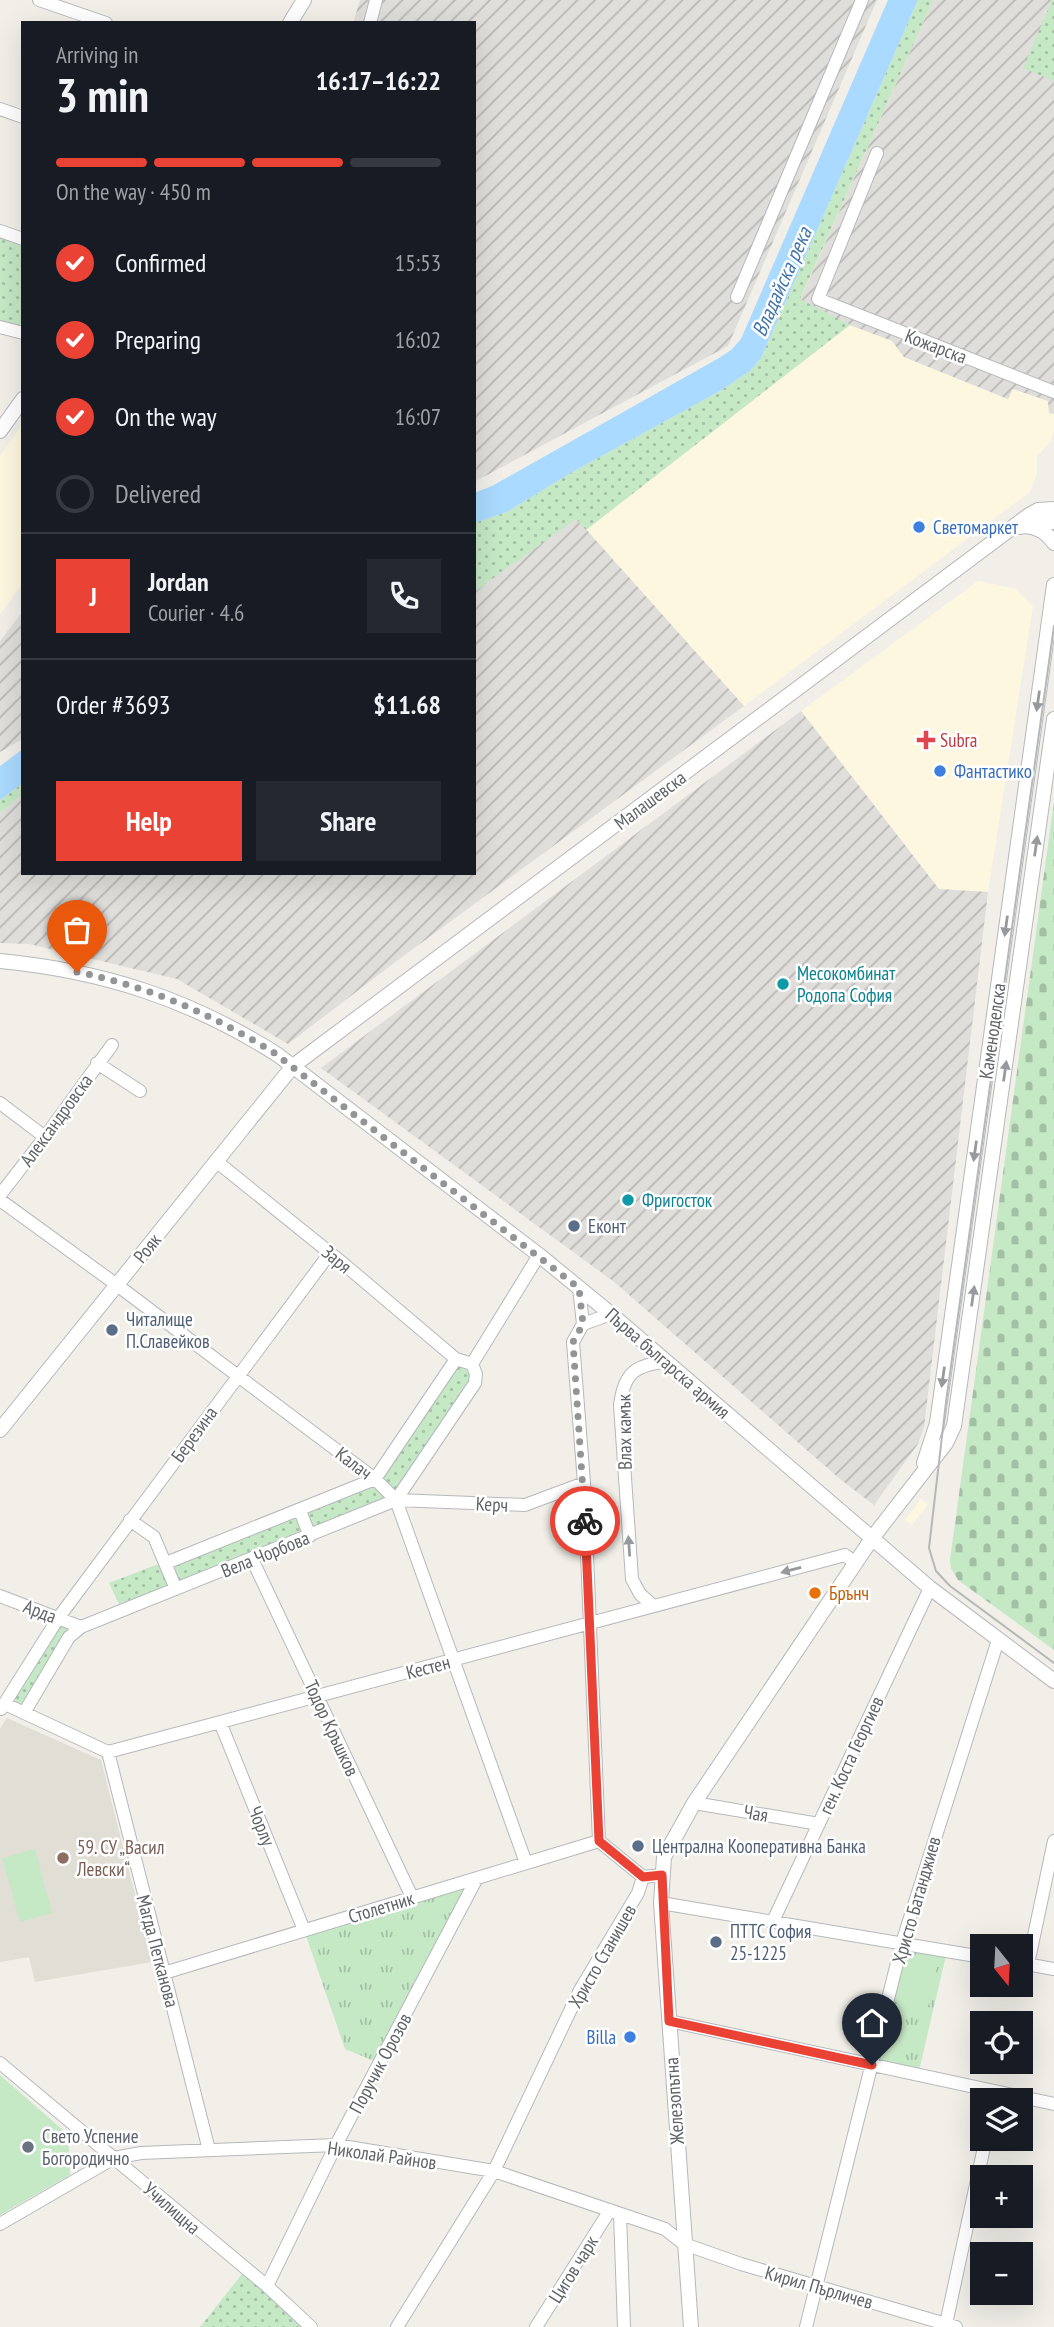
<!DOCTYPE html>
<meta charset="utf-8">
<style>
body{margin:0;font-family:"PT Sans Narrow",sans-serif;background:#242831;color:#f1f3f6;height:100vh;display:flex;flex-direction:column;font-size:26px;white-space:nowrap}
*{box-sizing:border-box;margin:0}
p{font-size:23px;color:#9ea1a6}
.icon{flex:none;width:38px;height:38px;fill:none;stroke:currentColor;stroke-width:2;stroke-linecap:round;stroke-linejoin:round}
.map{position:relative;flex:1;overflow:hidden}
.details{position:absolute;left:21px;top:21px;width:455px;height:854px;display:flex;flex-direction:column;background:#171b24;border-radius:0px;box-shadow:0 7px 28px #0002}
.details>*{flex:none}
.needle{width:46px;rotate:162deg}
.tools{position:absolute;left:970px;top:1934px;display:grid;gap:14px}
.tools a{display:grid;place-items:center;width:63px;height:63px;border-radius:0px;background:#171b24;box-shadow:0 7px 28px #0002;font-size:35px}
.pin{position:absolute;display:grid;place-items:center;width:60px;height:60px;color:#fff;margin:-72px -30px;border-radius:50% 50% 50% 0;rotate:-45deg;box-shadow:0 0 7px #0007}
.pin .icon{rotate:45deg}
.courier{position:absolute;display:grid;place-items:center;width:70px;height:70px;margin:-35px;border:5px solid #ea4335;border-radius:50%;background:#fff;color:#222;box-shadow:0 2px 9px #0007}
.summary em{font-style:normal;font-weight:600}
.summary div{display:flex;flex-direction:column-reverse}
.summary{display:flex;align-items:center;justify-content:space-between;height:119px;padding:0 35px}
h1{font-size:46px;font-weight:600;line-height:52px}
.bar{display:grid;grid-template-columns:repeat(4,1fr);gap:10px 7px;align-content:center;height:84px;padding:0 35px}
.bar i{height:9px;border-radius:5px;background:#363941}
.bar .current{background:#ea4335}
.bar p{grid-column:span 4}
.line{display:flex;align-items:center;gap:18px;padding:0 35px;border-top:2px solid #363941}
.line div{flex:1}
.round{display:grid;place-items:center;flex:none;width:74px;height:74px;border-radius:0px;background:#242831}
ol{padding:0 35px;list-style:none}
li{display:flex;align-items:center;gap:21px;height:77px}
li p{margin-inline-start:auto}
li .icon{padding:7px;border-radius:50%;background:#ea4335;color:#fff;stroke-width:4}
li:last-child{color:#9ea1a6}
li i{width:38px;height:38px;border:4px solid #363941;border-radius:50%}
.button{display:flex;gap:14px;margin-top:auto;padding:14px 35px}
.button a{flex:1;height:80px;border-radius:0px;background:#ea4335;color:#fff;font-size:28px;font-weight:600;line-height:80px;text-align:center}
.button a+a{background:#242831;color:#f1f3f6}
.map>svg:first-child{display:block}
</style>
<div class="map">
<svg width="1054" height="2327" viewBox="0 0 1054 2327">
<defs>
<pattern id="industrial-furrows" width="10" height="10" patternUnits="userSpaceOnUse" patternTransform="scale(1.75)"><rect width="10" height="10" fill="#e0deda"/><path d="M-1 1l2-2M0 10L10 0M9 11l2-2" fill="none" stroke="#b9b8b5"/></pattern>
<pattern id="grass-dots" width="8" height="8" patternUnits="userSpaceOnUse" patternTransform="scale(1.75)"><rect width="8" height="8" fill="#c5e8c5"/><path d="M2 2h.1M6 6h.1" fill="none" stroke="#a3c0a4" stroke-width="1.8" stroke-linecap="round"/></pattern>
<pattern id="cemetery-stones" width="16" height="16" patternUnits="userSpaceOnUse" patternTransform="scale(1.75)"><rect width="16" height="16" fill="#c5e8c5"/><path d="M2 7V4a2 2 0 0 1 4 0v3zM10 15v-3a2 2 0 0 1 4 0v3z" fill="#a3c0a4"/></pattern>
<pattern id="park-tufts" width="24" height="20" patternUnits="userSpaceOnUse" patternTransform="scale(1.75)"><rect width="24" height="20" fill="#c5e8c5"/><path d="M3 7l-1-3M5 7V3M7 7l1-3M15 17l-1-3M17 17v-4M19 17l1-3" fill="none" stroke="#a3c0a4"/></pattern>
</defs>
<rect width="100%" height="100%" fill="#f1efe8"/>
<path fill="#fef7e0" d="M850 325 892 341 904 357 1008 399 1013 388 1048 401 1049 412 1054 414V430L1050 442 1037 456V474L1030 492 744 706 586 530Z
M23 424V583L0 614V456Z
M978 581 1016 589 1033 606 988 892 939 889 801 711Z
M921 1499 928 1504 912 1525 905 1520Z"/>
<path fill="url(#industrial-furrows)" d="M360 0H877L728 346 474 482V23H353Z
M933 0H1054V414L1049 413 1048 401 1013 389 1008 399 904 357 892 341 850 325 800 300Z
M576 518 744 706 394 963 288 1044 177 979 29 944 0 943V813L23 794V873H474V592Z
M23 611V739L0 752V641Z
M801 711 939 889 988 892 924 1427 918 1444 874 1505 840 1479 613 1281 321 1068Z"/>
<path fill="#e1ded6" d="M7 1718 101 1760 152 1962 35 1982 29 1957 0 1962V1729Z"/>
<path fill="url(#grass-dots)" d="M918 0H933L800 299 850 325 586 530 576 519 474 592V523L507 512 569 474 720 391 750 371 761 358Z
M1052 0H1054V81L1023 68Z
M0 231 23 239V333L0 327Z
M23 783V794L0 813V800Z
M456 1359 476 1374 396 1500 176 1589 166 1563 375 1479Z
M161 1563 170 1585 119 1604 109 1583Z
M63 1625 66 1627 68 1633 25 1706 16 1704 15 1695 59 1626Z
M246 2269 311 2327H200Z"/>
<path fill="url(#cemetery-stones)" d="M1054 801V1650L958 1580 951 1568 950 1560Z"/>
<path fill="url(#park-tufts)" d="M477 1878 379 2063 345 2049 304 1930Z
M902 1943 947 1951 918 2075 872 2065Z"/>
<path fill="#c5e8c5" d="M35 1849 52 1913 20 1922 2 1858Z
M908 1956 938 1963 927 2011 897 2004Z
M0 2075 64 2131 69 2149 70 2175 0 2215Z"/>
<path fill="#aadaff" d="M888 0H918L761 358 750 371 720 391 569 474 507 512 474 523V493L492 486 719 358 731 350 741 339Z
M23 749V783L0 800V766Z"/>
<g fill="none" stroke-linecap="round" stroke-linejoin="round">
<defs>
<path id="minor" d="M39 0 106 23
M370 23 376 0
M0 109 23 117
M877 153 818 299 1054 392
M0 231 23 239
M737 297 862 0
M0 327 23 333
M97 1063 140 1091
M0 1103 45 1137
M216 1161 345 1265 456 1359
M0 1195 45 1137 112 1045
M0 1200 117 1285 375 1479 396 1500 526 1863
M579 1288 583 1324 573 1342 584 1483 599 1841 643 1877
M583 1324 611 1314
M472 1364 539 1255
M396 1500 525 1505 584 1483
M300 1511 310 1536
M130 1520 154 1537 176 1589
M252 1559 412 1897
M0 1596 81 1627
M653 1606 640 1594 632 1579 620 1405C624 1374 634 1365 665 1362
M5 1704 108 1752 845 1555 855 1563
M1 1709 59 1617 330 1253
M24 1713 69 1637 81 1627 396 1500 475 1383 476 1374 472 1364 456 1359 375 1479 166 1563
M220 1722 304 1930
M108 1752 209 2150
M694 1803 819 1824
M661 1903 982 1957
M773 1921 930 1588
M1021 1963 1054 1969
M1028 1964 1054 1841
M164 1973 599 1841
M669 2021 1054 2104
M0 2063 267 2286 311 2327
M620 2214 624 2327
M0 2224 114 2158 141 2153 336 2145 494 2171 665 2229 684 2244 741 2264 956 2327
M267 2286 336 2145 477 1878
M946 2324 986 2138
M397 2327 494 2171 580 1990 638 1893 643 1877 662 1875
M536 2327 610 2210
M806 2327 902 1943 998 1640"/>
<path id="tertiary" d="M290 23 304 0
M0 431 23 399
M1025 526C1038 527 1047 532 1054 543
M1020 527 1039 521 1054 522
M0 961C103 971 190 999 278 1055L539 1255 611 1314 930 1588 1054 1681
M0 1430 293 1066 1029 515 1038 510 1054 509
M924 1463 937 1423 1054 585
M691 2327 661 1903 664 1857 694 1803 873 1537 946 1443 954 1426 1054 719"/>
</defs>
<use href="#minor" stroke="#b5b8bc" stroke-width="14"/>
<use href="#tertiary" stroke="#b5b8bc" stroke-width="16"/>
<use href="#minor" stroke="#fff" stroke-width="12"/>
<use href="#tertiary" stroke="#fff" stroke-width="14"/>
<path stroke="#b6b7b8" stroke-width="2" d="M1054 626 946 1402 929 1548 936 1571 950 1586 1054 1663"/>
</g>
<defs><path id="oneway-solid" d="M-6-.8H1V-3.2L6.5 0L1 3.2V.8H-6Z" transform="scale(1.75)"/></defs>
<g fill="#979a9d">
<use href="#oneway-solid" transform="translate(1038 701) rotate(98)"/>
<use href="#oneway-solid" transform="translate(1036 846) rotate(-82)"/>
<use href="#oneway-solid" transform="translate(1006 926) rotate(98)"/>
<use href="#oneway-solid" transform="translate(1005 1071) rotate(-82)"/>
<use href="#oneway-solid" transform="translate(975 1151) rotate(98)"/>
<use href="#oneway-solid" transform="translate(973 1296) rotate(-82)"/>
<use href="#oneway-solid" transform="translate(943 1377) rotate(98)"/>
<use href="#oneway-solid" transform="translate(629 1546) rotate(-94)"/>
<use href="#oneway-solid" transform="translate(791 1570) rotate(165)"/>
</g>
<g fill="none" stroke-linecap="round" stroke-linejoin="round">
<path stroke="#929495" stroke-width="7" stroke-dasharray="0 12.6" d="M77 972C148 986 211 1014 273 1052L579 1288 583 1324 573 1342 585 1521"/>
<path stroke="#ea4335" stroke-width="9" d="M585 1521 599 1841 643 1877 662 1875 669 2021 872 2065"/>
</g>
<g fill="#3f7fe0" stroke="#fff" stroke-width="2.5">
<circle cx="919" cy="527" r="7"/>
<circle cx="940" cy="771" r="7"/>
<circle cx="630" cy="2037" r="7"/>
</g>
<path fill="#e0444e" stroke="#fff" stroke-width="2.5" d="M922.5 729.5h7v7h7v7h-7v7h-7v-7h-7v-7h7z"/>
<g fill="#0f9aa8" stroke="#fff" stroke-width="2.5">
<circle cx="783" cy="984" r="7"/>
<circle cx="628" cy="1200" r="7"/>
</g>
<g fill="#5c6f8a" stroke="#fff" stroke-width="2.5">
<circle cx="574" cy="1226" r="7"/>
<circle cx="112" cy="1330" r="7"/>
<circle cx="638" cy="1846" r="7"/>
<circle cx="716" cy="1942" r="7"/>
</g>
<circle fill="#e8710a" stroke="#fff" stroke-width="2.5" cx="815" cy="1593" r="7"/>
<circle fill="#8d6e63" stroke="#fff" stroke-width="2.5" cx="63" cy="1858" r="7"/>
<circle fill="#6b7280" stroke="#fff" stroke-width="2.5" cx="28" cy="2147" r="7"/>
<g text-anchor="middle" stroke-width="5" stroke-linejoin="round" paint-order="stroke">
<g font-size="19" fill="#5f6368" stroke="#fff">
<text transform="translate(936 346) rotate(21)" y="7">Кожарска</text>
<text transform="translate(650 800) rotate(-37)" y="7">Малашевска</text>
<text transform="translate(992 1031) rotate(-82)" y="7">Каменоделска</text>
<text transform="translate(56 1120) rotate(-54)" y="7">Александровска</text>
<text transform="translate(147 1248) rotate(-51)" y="7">Рояк</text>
<text transform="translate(337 1259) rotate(40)" y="7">Заря</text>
<text transform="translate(668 1363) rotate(41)" y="7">Първа българска армия</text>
<text transform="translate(624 1432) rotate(-91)" y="7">Влах камък</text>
<text transform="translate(194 1434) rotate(-54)" y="7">Березина</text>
<text transform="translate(354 1463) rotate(37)" y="7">Калач</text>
<text transform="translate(492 1504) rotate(3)" y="7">Керч</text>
<text transform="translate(265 1554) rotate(-22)" y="7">Вела Чорбова</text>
<text transform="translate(40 1611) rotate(21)" y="7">Арда</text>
<text transform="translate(428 1667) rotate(-15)" y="7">Кестен</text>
<text transform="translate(332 1728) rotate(65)" y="7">Тодор Кръшков</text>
<text transform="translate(851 1755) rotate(-65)" y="7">ген. Коста Георгиев</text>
<text transform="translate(756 1813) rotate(10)" y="7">Чая</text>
<text transform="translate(262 1826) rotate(68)" y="7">Чорлу</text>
<text transform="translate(916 1900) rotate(-74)" y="7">Христо Батанджиев</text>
<text transform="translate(381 1907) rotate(-17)" y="7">Столетник</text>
<text transform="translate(158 1951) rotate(75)" y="7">Магда Петканова</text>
<text transform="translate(602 1956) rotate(-60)" y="7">Христо Станишев</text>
<text transform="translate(380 2063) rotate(-62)" y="7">Поручик Орозов</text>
<text transform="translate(674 2101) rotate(-94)" y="7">Железопътна</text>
<text transform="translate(382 2155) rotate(8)" y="7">Николай Райнов</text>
<text transform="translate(172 2208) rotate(41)" y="7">Училищна</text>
<text transform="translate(573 2269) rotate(-58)" y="7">Цигов чарк</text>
<text transform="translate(819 2287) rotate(16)" y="7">Кирил Пърличев</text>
</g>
<g font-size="19" fill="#366cbe" stroke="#fff" text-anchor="start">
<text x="933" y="534">Светомаркет</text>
<text x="954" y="778">Фантастико</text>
<text x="616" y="2044" text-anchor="end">Billa</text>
</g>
<g font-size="19" fill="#be3a42" stroke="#fff" text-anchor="start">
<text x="940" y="747">Subra</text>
</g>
<g font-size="19" fill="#0d838f" stroke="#fff" text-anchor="start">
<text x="797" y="980">Месокомбинат<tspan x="797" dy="22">Родопа София</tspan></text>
<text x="642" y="1207">Фригосток</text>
</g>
<g font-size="19" fill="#4e5e75" stroke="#fff" text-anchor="start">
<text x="588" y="1233">Еконт</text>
<text x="126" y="1326">Читалище<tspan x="126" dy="22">П.Славейков</tspan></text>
<text x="652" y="1853">Централна Кооперативна Банка</text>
<text x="730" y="1938">ПТТС София<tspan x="730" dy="22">25-1225</tspan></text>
</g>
<g font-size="19" fill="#c56008" stroke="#fff" text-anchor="start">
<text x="829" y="1600">Брънч</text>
</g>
<g font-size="19" fill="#785e54" stroke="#fff" text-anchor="start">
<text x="77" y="1854">59. СУ „Васил<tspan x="77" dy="22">Левски“</tspan></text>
</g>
<g font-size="19" fill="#5b616d" stroke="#fff" text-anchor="start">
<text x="42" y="2143">Свето Успение<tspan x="42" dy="22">Богородично</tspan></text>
</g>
<g font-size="21" font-style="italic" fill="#4174aa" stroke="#fff">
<text transform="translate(782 282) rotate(-66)" y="7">Владайска река</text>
</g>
</g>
</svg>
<div class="tools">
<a><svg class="needle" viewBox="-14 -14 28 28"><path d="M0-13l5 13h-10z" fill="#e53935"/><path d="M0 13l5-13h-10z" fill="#9ea1a6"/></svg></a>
<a><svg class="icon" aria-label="locate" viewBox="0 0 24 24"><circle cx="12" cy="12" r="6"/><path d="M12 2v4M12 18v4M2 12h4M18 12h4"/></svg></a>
<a><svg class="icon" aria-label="layers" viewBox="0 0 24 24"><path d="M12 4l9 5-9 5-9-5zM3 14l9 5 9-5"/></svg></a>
<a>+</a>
<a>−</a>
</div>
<div class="pin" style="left:77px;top:972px;background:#ea580c"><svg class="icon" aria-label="bag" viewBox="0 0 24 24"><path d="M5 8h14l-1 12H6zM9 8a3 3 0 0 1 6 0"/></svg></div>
<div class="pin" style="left:872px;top:2065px;background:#1f2937"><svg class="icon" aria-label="home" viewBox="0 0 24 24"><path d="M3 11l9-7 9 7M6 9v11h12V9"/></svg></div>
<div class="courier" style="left:585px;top:1521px"><svg class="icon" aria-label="bike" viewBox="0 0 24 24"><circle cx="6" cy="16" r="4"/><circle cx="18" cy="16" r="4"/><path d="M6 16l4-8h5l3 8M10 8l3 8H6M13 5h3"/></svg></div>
<section class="details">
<div class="summary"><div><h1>3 min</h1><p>Arriving in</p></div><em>16:17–16:22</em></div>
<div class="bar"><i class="current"></i><i class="current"></i><i class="current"></i><i></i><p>On the way · 450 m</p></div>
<ol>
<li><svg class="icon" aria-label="check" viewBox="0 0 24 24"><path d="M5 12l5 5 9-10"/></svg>Confirmed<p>15:53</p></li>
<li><svg class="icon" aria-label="check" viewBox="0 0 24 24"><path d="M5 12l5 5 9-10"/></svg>Preparing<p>16:02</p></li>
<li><svg class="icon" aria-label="check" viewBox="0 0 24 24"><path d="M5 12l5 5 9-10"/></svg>On the way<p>16:07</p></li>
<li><i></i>Delivered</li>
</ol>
<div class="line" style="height:126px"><b class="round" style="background:#ea4335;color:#fff">J</b><div><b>Jordan</b><p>Courier · 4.6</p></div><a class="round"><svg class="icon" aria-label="phone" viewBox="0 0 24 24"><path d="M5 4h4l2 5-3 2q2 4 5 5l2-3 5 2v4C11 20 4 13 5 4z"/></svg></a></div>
<div class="line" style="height:91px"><div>Order #3693</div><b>$11.68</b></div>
<div class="button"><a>Help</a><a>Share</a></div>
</section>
</div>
